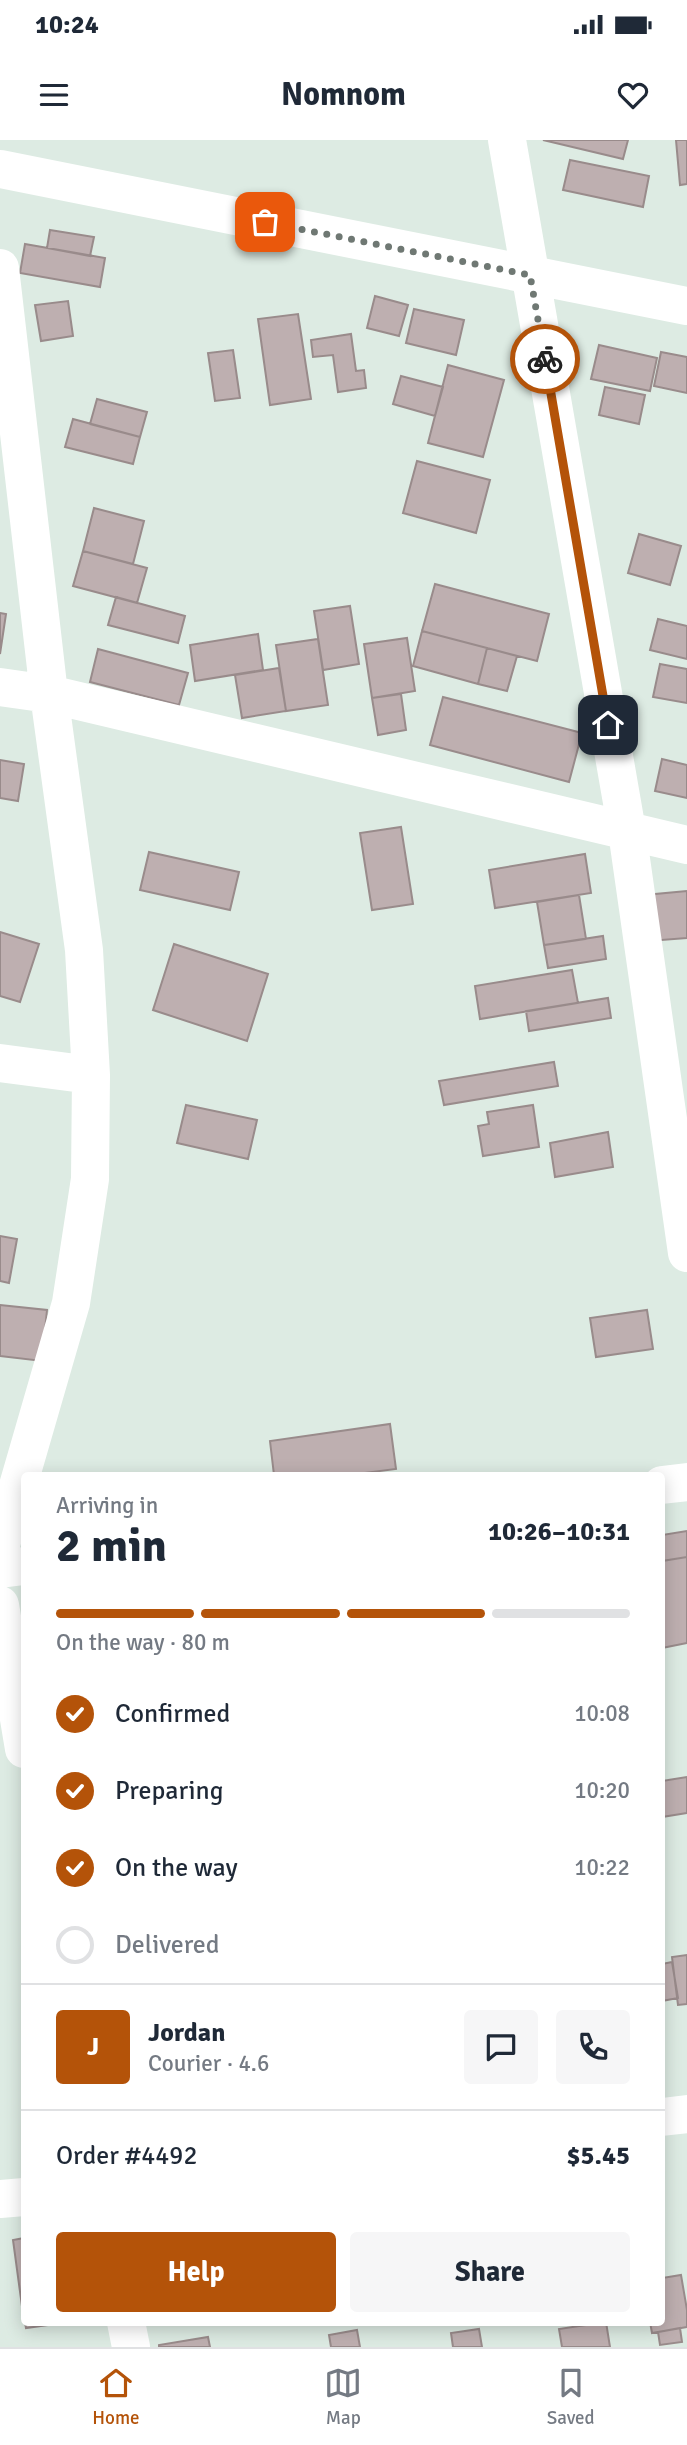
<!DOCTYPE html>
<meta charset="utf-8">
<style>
body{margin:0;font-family:Signika,sans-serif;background:#f6f6f7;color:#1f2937;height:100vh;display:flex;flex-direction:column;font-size:26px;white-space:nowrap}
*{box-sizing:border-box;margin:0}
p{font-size:23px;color:#747a83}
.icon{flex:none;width:38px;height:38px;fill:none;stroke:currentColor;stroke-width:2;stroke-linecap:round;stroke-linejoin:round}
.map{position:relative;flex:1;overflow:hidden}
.sheet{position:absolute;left:21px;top:1332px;width:644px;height:854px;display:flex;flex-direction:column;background:#fff;border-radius:7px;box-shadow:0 4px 18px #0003}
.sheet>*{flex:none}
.pin{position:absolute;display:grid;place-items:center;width:60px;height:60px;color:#fff;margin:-30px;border-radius:14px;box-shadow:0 4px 10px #0006}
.courier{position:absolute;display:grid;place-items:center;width:70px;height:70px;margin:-35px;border:5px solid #b45309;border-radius:50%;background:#fff;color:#222;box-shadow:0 2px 9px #0007}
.overview em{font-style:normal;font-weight:700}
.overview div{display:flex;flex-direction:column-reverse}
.overview{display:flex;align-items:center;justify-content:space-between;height:119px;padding:0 35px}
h1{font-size:46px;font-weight:700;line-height:52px}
.bar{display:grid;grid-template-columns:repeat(4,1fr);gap:10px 7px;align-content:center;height:84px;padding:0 35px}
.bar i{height:9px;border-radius:5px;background:#e0e1e3}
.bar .current{background:#b45309}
.bar p{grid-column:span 4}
.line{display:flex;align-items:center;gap:18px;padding:0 35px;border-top:2px solid #e0e1e3}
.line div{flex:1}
.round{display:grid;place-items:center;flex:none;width:74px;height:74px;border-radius:7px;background:#f6f6f7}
ol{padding:0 35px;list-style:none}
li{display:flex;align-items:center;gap:21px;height:77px}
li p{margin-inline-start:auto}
li .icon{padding:7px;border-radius:50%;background:#b45309;color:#fff;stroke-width:4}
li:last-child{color:#747a83}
li i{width:38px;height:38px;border:4px solid #e0e1e3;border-radius:50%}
.primary-button{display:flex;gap:14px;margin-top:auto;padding:14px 35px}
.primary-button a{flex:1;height:80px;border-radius:7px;background:#b45309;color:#fff;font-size:28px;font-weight:700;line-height:80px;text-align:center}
.primary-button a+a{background:#f6f6f7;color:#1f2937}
.status{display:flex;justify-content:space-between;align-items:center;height:49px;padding:0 35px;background:#fff;direction:ltr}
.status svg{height:19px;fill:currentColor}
header{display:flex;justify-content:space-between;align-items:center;height:91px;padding:0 35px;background:#fff;font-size:32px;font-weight:700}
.tab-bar{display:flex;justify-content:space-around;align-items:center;height:98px;border-top:2px solid #e0e1e3;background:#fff;font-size:19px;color:#747a83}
.tab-bar a{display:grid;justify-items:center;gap:4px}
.tab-bar .current{color:#b45309}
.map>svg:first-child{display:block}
</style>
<div class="status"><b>10:24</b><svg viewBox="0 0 49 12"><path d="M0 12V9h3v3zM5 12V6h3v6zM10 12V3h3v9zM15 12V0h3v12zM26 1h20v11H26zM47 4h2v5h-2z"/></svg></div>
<header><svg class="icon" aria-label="menu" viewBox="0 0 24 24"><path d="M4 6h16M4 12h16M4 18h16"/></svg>Nomnom<svg class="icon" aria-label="heart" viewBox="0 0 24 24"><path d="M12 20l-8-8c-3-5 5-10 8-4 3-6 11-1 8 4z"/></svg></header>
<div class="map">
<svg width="687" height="2207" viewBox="0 0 687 2207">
<rect width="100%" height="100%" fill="#ddebe3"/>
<path fill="#beafb0" stroke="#998b8b" stroke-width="2" d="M543 0H628L623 19Z
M676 0H687V44L680 45Z
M570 20 649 36 643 67 563 50Z
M50 90 94 97 90 116 47 108Z
M25 104 105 118 100 147 20 133Z
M375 156 408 165 399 196 367 188Z
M68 161 73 196 41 201 35 165Z
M414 169 464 180 456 215 406 203Z
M298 174 311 259 270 265 258 179Z
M351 194 356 231 364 230 366 248 338 252 333 215 313 217 311 200Z
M599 205 657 218 650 251 591 239Z
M233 210 240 258 215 261 208 213Z
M661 212 687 217V253L654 246Z
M448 225 504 240 483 317 428 303Z
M401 236 443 247 435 276 393 264Z
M605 247 645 255 639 284 599 275Z
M97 259 147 272 140 297 90 284Z
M73 279 140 297 133 324 65 307Z
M417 321 490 340 476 393 403 373Z
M94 368 144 381 133 424 83 411Z
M639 394 681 406 670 445 628 433Z
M83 411 147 428 137 463 73 446Z
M435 444 549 474 537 521 422 491Z
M116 457 185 476 178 503 108 485Z
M350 466 359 524 323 530 314 471Z
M0 473 6 474 0 514Z
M658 479 687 486V519L650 510Z
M422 491 487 508 478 544 413 526Z
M258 494 263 530 195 541 190 505Z
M407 498 415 551 372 558 364 504Z
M318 499 328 565 286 571 276 505Z
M487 508 517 516 507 551 478 544Z
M98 509 188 533 179 565 90 542Z
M660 524 687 529V563L653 557Z
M279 528 286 571 242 578 235 535Z
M401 554 406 590 378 595 372 558Z
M443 557 582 593 569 642 430 605Z
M662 619 687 625V658L655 651Z
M0 620 24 624 18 661 0 658Z
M401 687 413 764 372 770 360 693Z
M149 712 239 732 230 770 140 750Z
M585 714 591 753 495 768 489 730Z
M687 751V798L649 801 645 755Z
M579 755 586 799 544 805 537 762Z
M0 792 39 804 20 862 0 856Z
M603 796 606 819 548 828 544 805Z
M174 804 268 834 247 901 153 870Z
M572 830 578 863 480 879 475 846Z
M608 858 611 878 529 891 526 871Z
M554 922 558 946 444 965 439 941Z
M186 965 257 980 248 1019 177 1003Z
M533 965 539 1007 483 1016 478 986 489 984 487 972Z
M608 992 613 1027 555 1037 550 1003Z
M0 1096 17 1099 9 1143 0 1141Z
M0 1165 47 1170 42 1221 0 1216Z
M647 1170 653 1209 596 1217 590 1178Z
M390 1284 396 1329 349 1335H274L270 1301Z
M687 1391V1417L662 1421V1395Z
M687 1417V1503L662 1508V1421Z
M687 1637V1673L662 1677V1641Z
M687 1815V1864L678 1865 672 1817Z
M672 1822 678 1858 662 1861V1824Z
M24 2098V2181L13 2100Z
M681 2135 687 2170V2187L652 2193 650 2182H662V2138Z
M25 2182H69L26 2188Z
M606 2182 610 2207H562L559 2189Z
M680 2188 682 2202 660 2205 658 2192Z
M479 2189 482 2207H453L451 2193Z
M357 2190 360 2207H331L329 2195Z
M208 2197 210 2207H159V2205Z"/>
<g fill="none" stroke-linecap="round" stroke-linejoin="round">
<path stroke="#fff" stroke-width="38" d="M507 0 627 691 687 1113
M0 29 687 166
M0 128 49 554 84 810 91 935 90 1039 71 1163 0 1408
M0 547 49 554 687 705
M0 923 91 935
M662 1345 687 1342
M0 1429 24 1426
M0 1465 24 1609
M662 1977 687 1974
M0 2059 24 2057
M126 2182 131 2207"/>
</g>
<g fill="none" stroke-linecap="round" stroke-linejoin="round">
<path stroke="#6f7873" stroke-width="7" stroke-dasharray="0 12.6" d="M265 82 530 135 545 219"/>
<path stroke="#b45309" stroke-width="9" d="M545 219 608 585"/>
</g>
</svg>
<div class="pin" style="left:265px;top:82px;background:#ea580c"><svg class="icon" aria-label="bag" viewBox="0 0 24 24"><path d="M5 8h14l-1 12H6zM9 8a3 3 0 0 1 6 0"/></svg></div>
<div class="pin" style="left:608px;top:585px;background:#1f2937"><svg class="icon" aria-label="home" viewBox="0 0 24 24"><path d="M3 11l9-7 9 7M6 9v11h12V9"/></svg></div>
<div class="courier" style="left:545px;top:219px"><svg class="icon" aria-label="bike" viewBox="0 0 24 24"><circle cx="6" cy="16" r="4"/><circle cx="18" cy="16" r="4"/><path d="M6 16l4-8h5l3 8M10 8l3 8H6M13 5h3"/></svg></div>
<section class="sheet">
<div class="overview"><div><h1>2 min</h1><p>Arriving in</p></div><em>10:26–10:31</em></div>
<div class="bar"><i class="current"></i><i class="current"></i><i class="current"></i><i></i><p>On the way · 80 m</p></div>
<ol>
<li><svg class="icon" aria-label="check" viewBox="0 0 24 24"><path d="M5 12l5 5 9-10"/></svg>Confirmed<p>10:08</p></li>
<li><svg class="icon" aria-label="check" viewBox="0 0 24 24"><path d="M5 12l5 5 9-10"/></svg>Preparing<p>10:20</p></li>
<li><svg class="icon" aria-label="check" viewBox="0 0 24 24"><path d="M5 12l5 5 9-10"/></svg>On the way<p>10:22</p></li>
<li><i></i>Delivered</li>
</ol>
<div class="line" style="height:126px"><b class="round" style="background:#b45309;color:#fff">J</b><div><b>Jordan</b><p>Courier · 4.6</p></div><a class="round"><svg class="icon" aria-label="chat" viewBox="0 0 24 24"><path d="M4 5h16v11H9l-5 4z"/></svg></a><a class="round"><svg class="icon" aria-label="phone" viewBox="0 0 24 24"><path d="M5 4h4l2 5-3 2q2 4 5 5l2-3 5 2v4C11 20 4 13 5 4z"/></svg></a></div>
<div class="line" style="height:91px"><div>Order #4492</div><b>$5.45</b></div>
<div class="primary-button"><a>Help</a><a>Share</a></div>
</section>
</div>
<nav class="tab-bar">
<a class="current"><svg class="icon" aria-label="home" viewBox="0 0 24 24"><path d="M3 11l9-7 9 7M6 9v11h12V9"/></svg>Home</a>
<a><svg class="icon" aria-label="map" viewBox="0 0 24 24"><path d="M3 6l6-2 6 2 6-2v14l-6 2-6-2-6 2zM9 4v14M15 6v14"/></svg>Map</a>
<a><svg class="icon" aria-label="saved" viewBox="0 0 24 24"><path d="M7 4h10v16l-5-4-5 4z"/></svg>Saved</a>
</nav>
